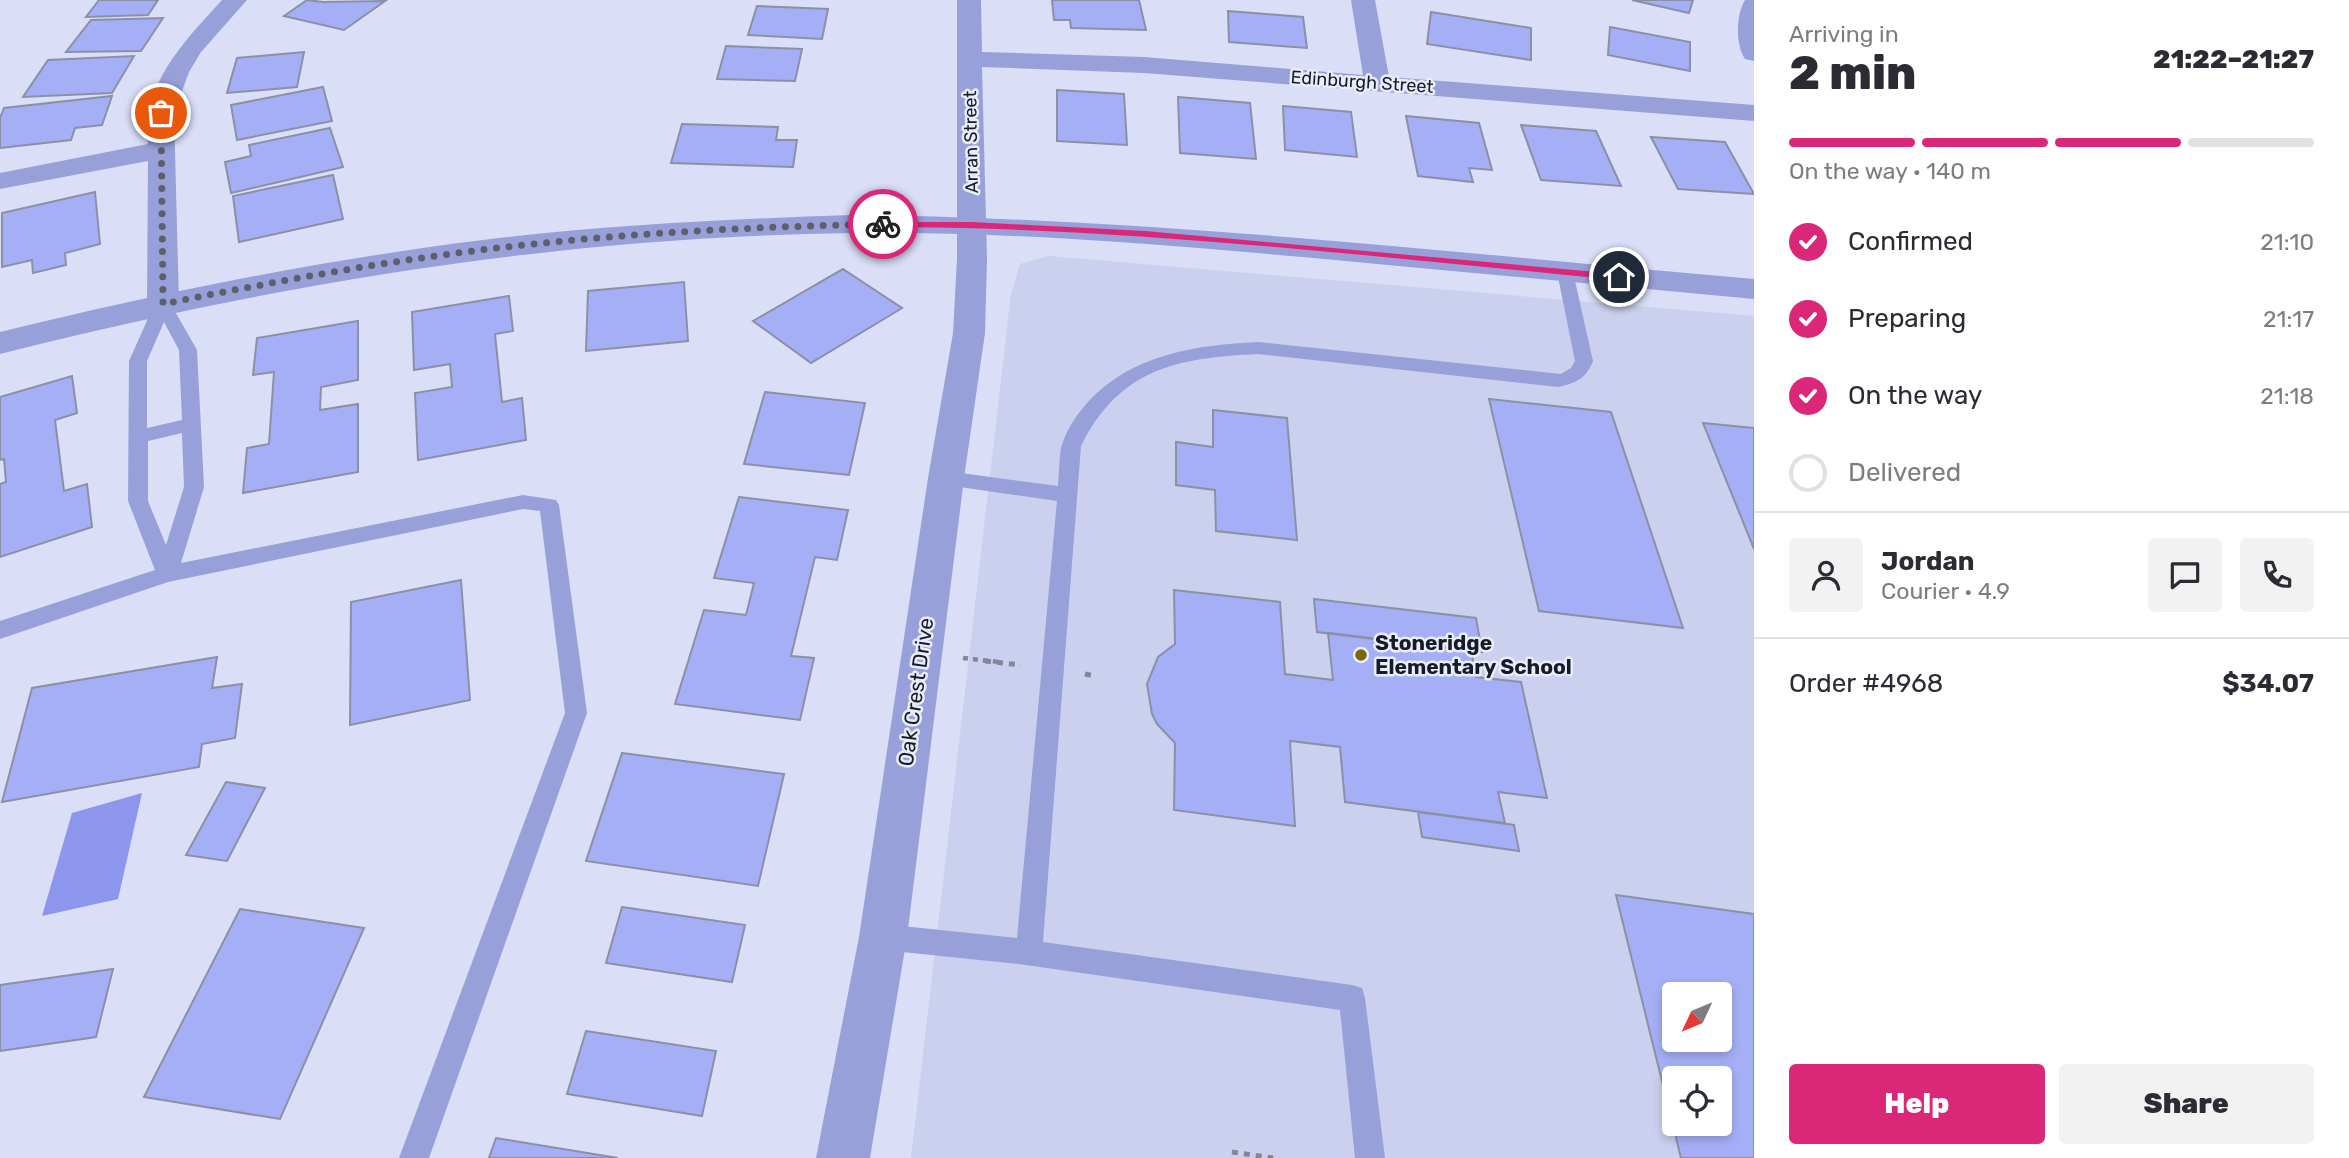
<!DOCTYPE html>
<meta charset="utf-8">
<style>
body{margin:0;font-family:Rubik,sans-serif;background:#f2f2f3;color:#2b2b33;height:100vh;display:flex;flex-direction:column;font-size:26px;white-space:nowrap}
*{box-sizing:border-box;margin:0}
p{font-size:23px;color:#7c7c81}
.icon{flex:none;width:38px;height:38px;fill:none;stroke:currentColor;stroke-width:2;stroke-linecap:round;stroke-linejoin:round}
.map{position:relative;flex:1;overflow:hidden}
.side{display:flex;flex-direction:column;background:#fff;width:595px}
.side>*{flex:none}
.needle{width:46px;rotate:226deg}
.fabs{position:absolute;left:1662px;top:982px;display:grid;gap:14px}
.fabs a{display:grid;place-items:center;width:70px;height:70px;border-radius:7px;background:#fff;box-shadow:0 4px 10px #0003;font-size:35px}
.pin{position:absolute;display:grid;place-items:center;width:60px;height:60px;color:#fff;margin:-30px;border:4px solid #fff;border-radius:50%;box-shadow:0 2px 7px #0007}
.courier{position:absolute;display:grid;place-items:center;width:70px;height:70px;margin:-35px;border:5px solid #db2777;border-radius:50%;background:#fff;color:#222;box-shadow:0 2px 9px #0007}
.overview em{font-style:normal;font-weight:800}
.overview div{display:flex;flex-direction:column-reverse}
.overview{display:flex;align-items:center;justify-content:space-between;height:119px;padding:0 35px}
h1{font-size:46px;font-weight:800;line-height:52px}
.bar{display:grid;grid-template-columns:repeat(4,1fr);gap:10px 7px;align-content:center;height:84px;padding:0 35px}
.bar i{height:9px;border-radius:5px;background:#e1e1e2}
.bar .on{background:#db2777}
.bar p{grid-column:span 4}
.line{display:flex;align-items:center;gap:18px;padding:0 35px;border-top:2px solid #e1e1e2}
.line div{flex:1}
.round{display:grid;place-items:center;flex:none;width:74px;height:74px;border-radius:7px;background:#f2f2f3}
ol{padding:0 35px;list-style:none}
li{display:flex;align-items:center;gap:21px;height:77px}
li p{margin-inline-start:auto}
li .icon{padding:7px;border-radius:50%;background:#db2777;color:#fff;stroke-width:4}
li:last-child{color:#7c7c81}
li i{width:38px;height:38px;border:4px solid #e1e1e2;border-radius:50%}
.primary-button{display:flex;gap:14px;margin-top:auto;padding:14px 35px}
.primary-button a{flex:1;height:80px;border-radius:7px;background:#db2777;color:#fff;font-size:28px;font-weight:800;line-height:80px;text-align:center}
.primary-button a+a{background:#f2f2f3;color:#2b2b33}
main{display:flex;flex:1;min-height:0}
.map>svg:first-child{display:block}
</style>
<main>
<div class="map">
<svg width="1754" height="1158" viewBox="0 0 1754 1158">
<rect width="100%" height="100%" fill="#dadef6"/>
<path fill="#cad0ee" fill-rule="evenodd" d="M1049 256 1754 316V1158H911L1011 294 1020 264ZM1675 994H1720V1040H1675ZM1675 1078H1720V1124H1675Z"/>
<path fill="#8c96ed" d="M142 793 118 899 42 916 72 813Z"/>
<path fill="#a5aff6" stroke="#8c90a6" stroke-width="2" fill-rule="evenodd" d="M99 0H158L148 15 86 17Z
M307 0 323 2 385 1 344 30 284 16Z
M1052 0H1139L1146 30 1071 28 1070 20H1054Z
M1632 0H1693L1689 13Z
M757 6 828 9 822 39 748 35Z
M1228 11 1303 17 1307 48 1229 42Z
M1431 12 1531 28V60L1427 44Z
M163 18 141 51 66 52 91 20Z
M1610 27 1690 42V71L1608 55Z
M726 46 802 49 795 81 717 79Z
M304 52 297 87 227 93 237 58Z
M134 56 112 93 23 97 48 60Z
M323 87 332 121 237 140 231 105Z
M1057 90 1124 94 1127 145 1057 141Z
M112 96 102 125 75 128 71 140 0 148V118L4 108Z
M1178 97 1250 103 1256 159 1180 153Z
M1283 106 1351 112 1357 157 1285 150Z
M1406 116 1479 123 1492 170 1469 168 1473 182 1418 176Z
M682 124 778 127 776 140H797L793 167 671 163Z
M1521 125 1596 131 1621 186 1541 180Z
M330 128 343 167 231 193 225 162 251 156 249 145Z
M1651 137 1725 142 1754 194 1678 189Z
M333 175 343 219 239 242 233 196Z
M95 192 100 244 65 253 66 265 33 273 32 260 2 267V213Z
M843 269 902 308 811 363 753 321Z
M684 282 688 341 586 351 588 291Z
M509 296 513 331 495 334 502 402 522 398 526 440 418 460 415 393 452 387 450 364 414 370 412 312Z
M358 321V380L321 387 320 410 358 404V472L243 493 247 448 269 444 274 372 253 375 257 338Z
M72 376 77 413 55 420 64 491 87 484 92 527 0 557V484L6 482 4 459 0 460V397Z
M765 392 865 403 849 475 744 464Z
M1489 399 1611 412 1683 628 1539 611Z
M1213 410 1287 418 1297 540 1216 531 1215 490 1176 485V442L1213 447Z
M1703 423 1754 428V549Z
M739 497 848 510 837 560 815 557 791 656 814 658 800 720 675 704 704 610 746 615 754 583 714 578Z
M461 580 470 700 350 725 351 602Z
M1174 590 1280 602 1285 674 1333 680 1328 633 1471 650 1476 677 1521 682 1547 798 1498 792 1505 823 1345 802 1340 747 1290 741 1295 826 1174 810 1175 743 1157 724 1152 714 1147 684 1158 657 1175 644Z
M1314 599 1476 618 1482 652 1317 632Z
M217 657 212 688 242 684 235 738 202 744 199 767 2 802 32 688Z
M622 753 784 774 758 886 586 861Z
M226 782 265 788 227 861 186 855Z
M1418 812 1514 825 1519 851 1422 837Z
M1616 895 1754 914V1158H1681ZM1675 994H1720V1040H1675ZM1675 1078H1720V1124H1675Z
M622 907 745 925 732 982 606 963Z
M240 909 364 928 280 1119 144 1097Z
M113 969 96 1037 0 1051V985Z
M586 1031 716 1051 702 1116 567 1094Z
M496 1138 618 1158H489Z"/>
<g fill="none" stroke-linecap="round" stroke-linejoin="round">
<path stroke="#838697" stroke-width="4.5" stroke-dasharray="5 5" stroke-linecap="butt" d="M963 658 999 662"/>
<path stroke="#838697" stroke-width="5" stroke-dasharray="6 6" stroke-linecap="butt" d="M985 661 1021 665
M1085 674 1095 676
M1232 1152 1273 1158"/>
<path fill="#98a0da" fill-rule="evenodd" d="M1565 267 1573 272 1593 361C1586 379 1576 383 1558 387L1258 354C1177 358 1120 368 1081 446L1043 942 1352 985 1362 988 1365 998 1385 1158H1355L1340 1010 1019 964 883 950 874 946 870 937 874 928 883 924 1017 938 1057 501 946 485 939 483 936 478 939 473 946 471 1058 486C1059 474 1059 461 1061 448 1065 432 1077 414 1088 402 1132 354 1196 345 1258 342L1561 374 1571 368 1575 361 1557 272Z
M163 300 169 301 197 350 204 487 181 563 523 495 556 500 559 505 587 713 429 1158H399L565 713 540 511 523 509 168 582 0 639V621L155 570 128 501 129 361 154 305ZM164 322 179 350 182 420 147 428V361ZM182 433 184 487 166 545 148 501V441Z"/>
<path fill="#98a0da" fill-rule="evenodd" d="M222 0H247L201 52 189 72 174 113 179 305 174 312 163 315 152 312 147 305 148 161 0 189V173L148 144C148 134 146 122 148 112 159 66 192 33 222 0Z
M957 0H981L982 52 1144 57 1363 75 1351 0H1375L1389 77 1754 105V121L1144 73 982 67 987 259 985 333 964 478 907 937 870 1158H816L859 937 928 478 953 333 957 259Z
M1745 0H1754V61L1745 59C1735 44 1736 15 1745 0Z"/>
<path fill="#98a0da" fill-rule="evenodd" d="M852 215C1154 218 1454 253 1754 279V299C1604 285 1453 271 1303 257 1152 244 1002 231 851 233 561 237 281 283 0 354V332C160 293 320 260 483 240 606 225 729 219 852 215Z"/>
</g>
<path fill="#db2777" d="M880 222H972L1145 231 1619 274 1623 277 1619 280C1374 257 1129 227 883 227Z"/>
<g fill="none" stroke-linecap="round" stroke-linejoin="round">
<path stroke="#5d5f6d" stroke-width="7" stroke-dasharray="0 12.6" d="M161 113 163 304C263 284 364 265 465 252 604 234 743 227 883 224"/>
</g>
<circle fill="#7a6800" stroke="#e8ecff" stroke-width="2.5" cx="1361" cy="655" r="7"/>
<g text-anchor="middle" stroke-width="5" stroke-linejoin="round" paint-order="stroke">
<g font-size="18" fill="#191b23" stroke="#e8ecff">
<text transform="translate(1362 82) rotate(4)" y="6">Edinburgh Street</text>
<text transform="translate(971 142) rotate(-91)" y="6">Arran Street</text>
</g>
<g font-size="21" font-weight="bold" fill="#191b23" stroke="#e8ecff" text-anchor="start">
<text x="1375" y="650">Stoneridge<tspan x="1375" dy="24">Elementary School</tspan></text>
</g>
<g font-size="21" fill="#191b23" stroke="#e8ecff">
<text transform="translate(916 692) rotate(-82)" y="7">Oak Crest Drive</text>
</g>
</g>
</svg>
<div class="fabs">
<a><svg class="needle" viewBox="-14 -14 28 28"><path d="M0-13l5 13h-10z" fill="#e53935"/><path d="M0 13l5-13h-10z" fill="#7c7c81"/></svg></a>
<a><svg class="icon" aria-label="locate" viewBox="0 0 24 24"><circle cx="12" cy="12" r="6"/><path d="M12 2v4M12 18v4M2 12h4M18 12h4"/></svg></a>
</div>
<div class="pin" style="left:161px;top:113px;background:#ea580c"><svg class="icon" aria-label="bag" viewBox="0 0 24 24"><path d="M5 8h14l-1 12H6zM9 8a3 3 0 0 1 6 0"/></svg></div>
<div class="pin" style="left:1619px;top:277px;background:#1f2937"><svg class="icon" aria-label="home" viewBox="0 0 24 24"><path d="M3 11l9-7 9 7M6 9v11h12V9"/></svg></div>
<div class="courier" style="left:883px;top:224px"><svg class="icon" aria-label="bike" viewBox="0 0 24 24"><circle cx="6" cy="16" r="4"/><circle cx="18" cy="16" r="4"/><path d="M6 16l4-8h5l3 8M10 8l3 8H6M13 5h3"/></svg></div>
</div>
<section class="side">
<div class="overview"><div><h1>2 min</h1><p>Arriving in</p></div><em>21:22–21:27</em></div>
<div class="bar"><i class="on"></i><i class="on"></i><i class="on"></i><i></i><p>On the way · 140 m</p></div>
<ol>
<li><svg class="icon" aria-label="check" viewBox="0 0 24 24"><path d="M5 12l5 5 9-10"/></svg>Confirmed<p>21:10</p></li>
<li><svg class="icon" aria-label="check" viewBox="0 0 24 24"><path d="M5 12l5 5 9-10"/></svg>Preparing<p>21:17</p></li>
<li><svg class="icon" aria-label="check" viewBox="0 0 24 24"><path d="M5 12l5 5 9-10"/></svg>On the way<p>21:18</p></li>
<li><i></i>Delivered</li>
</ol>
<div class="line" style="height:126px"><a class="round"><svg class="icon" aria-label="person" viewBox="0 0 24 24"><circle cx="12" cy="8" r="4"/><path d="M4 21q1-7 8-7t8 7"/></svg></a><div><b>Jordan</b><p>Courier · 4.9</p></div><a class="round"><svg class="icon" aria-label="chat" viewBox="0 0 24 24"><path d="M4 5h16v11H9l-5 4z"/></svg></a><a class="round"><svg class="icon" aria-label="phone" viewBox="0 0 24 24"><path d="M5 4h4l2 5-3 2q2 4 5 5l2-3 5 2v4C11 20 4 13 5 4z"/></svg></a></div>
<div class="line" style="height:91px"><div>Order #4968</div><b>$34.07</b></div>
<div class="primary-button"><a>Help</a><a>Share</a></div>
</section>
</main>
